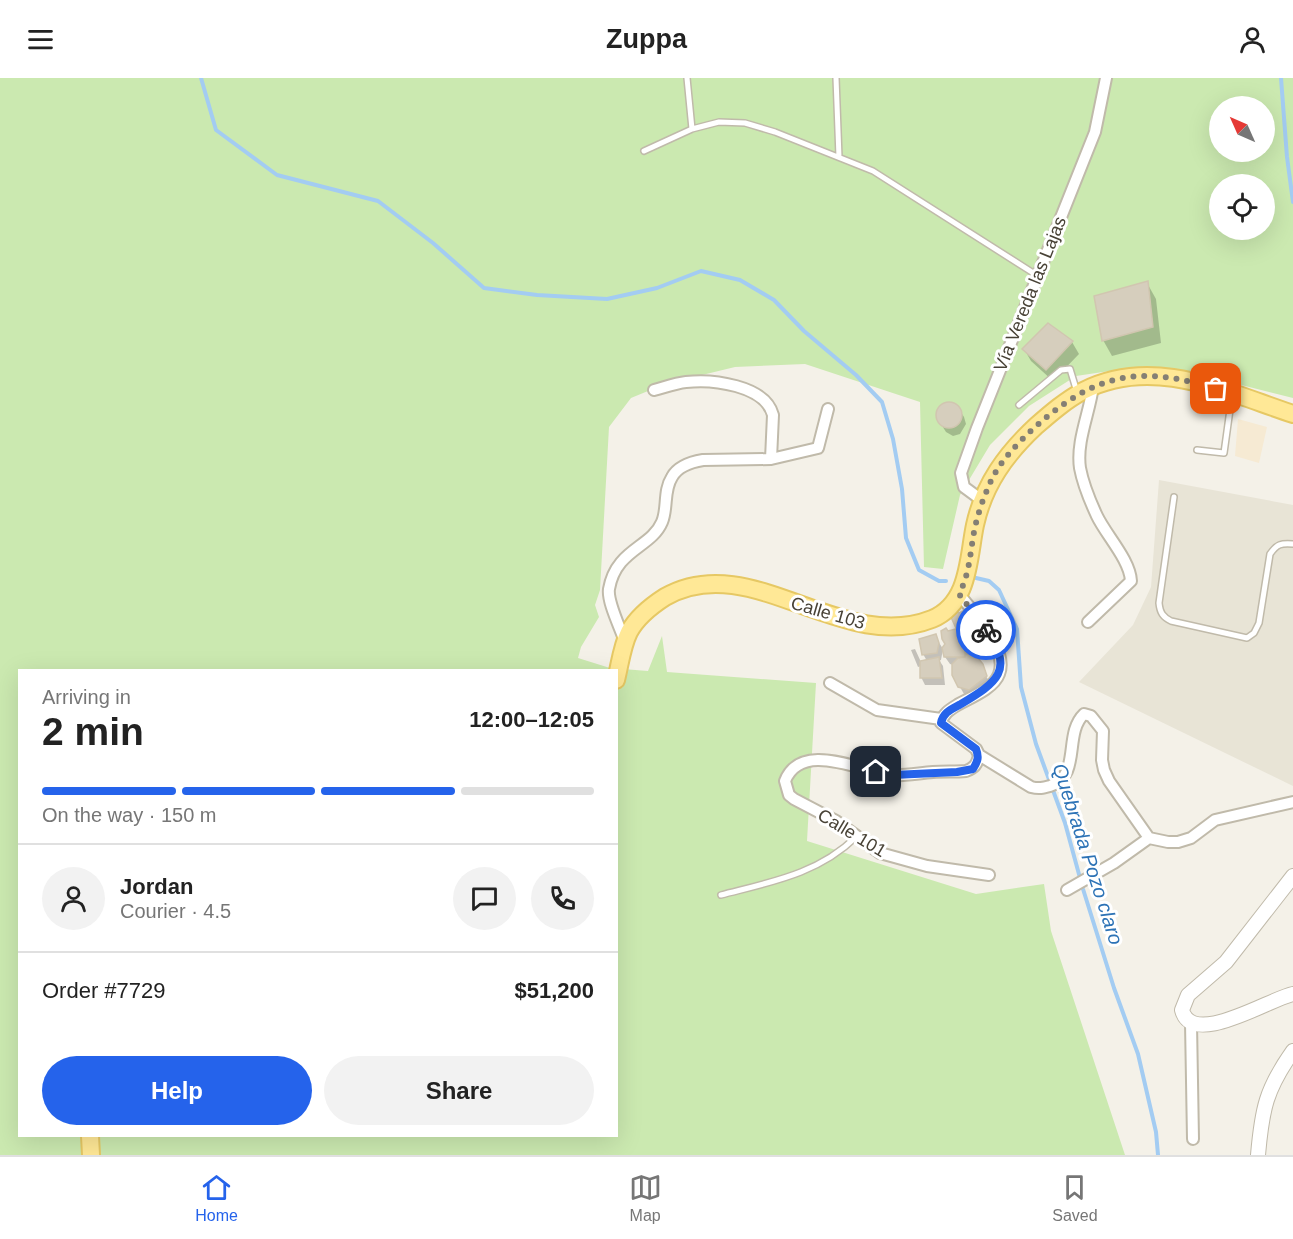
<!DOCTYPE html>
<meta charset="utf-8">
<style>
body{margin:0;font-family:Arial,sans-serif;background:#f2f2f2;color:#222;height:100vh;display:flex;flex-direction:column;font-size:22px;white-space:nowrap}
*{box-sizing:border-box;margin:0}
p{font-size:20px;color:#767676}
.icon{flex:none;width:33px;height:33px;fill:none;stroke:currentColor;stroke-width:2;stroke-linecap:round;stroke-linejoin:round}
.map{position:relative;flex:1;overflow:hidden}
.drawer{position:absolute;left:18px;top:591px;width:600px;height:468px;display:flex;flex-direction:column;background:#fff;border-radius:0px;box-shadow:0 6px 24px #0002}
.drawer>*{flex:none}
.needle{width:39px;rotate:315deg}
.buttons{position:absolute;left:1209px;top:18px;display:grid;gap:12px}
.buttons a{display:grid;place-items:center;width:66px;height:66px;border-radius:50%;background:#fff;box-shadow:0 6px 24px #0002;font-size:30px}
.pin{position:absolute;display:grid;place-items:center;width:51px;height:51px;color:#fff;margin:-26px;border-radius:12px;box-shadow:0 3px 9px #0006}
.courier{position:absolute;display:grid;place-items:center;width:60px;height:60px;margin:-30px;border:4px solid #2563eb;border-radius:50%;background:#fff;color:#222;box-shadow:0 2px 8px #0007}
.overview em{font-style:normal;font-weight:700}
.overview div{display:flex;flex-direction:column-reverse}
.overview{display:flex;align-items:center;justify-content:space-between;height:102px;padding:0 24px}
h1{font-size:39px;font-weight:700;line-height:45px}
.bar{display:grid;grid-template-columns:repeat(4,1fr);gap:9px 6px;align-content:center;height:72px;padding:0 24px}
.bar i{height:8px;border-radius:4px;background:#e0e0e0}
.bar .current{background:#2563eb}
.bar p{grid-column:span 4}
.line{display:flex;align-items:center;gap:15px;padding:0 24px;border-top:2px solid #e0e0e0}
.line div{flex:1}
.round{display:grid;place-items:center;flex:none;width:63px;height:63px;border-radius:32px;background:#f2f2f2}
.action{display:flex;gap:12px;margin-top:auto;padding:12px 24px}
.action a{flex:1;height:69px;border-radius:36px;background:#2563eb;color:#fff;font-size:24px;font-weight:700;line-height:69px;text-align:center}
.action a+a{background:#f2f2f2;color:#222}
header{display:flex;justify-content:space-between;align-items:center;height:78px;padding:0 24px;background:#fff;font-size:27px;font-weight:700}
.tabs{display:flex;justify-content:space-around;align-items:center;height:84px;border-top:2px solid #e0e0e0;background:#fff;font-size:16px;color:#767676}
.tabs a{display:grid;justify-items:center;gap:3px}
.tabs .current{color:#2563eb}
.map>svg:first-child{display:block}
</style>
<header><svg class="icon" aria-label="menu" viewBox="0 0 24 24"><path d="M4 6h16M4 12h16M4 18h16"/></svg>Zuppa<svg class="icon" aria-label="person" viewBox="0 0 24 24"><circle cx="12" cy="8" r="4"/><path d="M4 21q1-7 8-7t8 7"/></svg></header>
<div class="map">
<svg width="1293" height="1077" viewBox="0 0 1293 1077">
<rect width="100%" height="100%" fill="#f4f1e8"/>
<path fill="#e8e4d6" d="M1159 402 1293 427V708L1079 604 1133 547 1151 509Z"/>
<path fill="#f6ead3" d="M1238 341 1267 349 1259 385 1235 378Z"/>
<path fill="#cbe9b0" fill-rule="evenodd" d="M0 0H1293V320L1190 294 1123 291 1076 298 1029 328 990 367 960 417 943 491 924 489 920 324 805 286 735 289 665 306 631 320 609 349 600 512 595 527 599 539 581 569 578 580 610 590 648 593 662 558 667 594 816 605 807 763 976 816 1044 806 1051 853 1125 1077H0ZM1220 28H1264V74H1220ZM1220 106H1264V152H1220ZM20 592H616V1058H20Z"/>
<path fill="#0003" d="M1147 205 1156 221 1161 265 1112 278 1103 262Z
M1048 247 1072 264 1079 276 1053 303 1031 283 1024 271Z
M949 326 959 331 964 339 966 346 960 356 953 358 946 354 941 346 938 334 942 328Z
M959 552 981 561 985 569 981 575 973 577 981 587 990 606 974 619 964 616 953 597V587L950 586 945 579 947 555Z
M935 558 943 571 941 582H939L943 588 945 607H925L921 599V588L918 589 911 572 915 571 921 584 927 583 923 576Z"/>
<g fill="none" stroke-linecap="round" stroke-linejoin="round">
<path stroke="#a3ccf2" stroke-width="4" d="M201 0 216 52 277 97 378 123 433 165 484 210 537 217 607 221 657 210 701 193 740 202 774 222 804 253 856 297 882 324 893 361 902 411 906 460 919 492 939 503H946
M1281 0 1287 79 1293 124
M976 500 989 503 999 512 1017 551 1021 609 1036 666 1065 745 1083 811 1114 910 1138 976 1156 1054 1158 1077"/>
</g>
<path fill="#d6cebd" stroke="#d1c6b0" stroke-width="1.5" d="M1148 203 1153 249 1102 263 1094 218Z
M1048 245 1073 263 1046 292 1022 271Z
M936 337a13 13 0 1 1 26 0a13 13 0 1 1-26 0Z
M955 533 959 535 963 533 973 543 982 560 977 568 965 570 950 537Z
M946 550 948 553 956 551 965 570V579H944L942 570 945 566 942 561 941 553Z
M936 556 939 565 937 575 922 577 919 561Z
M973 574 983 586 987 598 969 612 958 609 952 597V586L958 580 965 579V577Z
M939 579 942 600H920V583Z"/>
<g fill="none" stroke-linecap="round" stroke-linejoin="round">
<defs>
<path id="service" d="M687 0 692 51
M836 0 839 79
M644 73 692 51 719 44 745 45 775 54 873 93 1038 198
M1019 327 1061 292 1070 291 1077 314
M1197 372 1224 375 1232 317
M1174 419 1159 525C1160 535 1163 539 1171 543L1247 560 1254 555 1259 545 1270 476C1277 466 1281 465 1293 466
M721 817C771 804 818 796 856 759"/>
<path id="minor" d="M654 312C665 309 676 305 686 304 712 301 765 307 773 337L771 381
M983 423 964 409 961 395 977 350 1095 54 1106 0
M959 516C973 534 1009 571 999 596 994 610 972 619 959 626 951 631 943 635 941 645L976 671 979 677
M1088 544 1131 503C1130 482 1106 457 1097 438 1090 423 1083 406 1080 390 1076 363 1090 334 1093 308
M625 564C621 551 607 524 609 511 616 471 651 470 662 444 668 430 663 413 672 399 678 388 691 384 703 382L771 381 818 370 828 331
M830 605 877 632 941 641
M979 677C977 687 974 690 966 693 955 694 944 693 933 694 919 695 904 698 891 697 860 693 801 662 785 703L789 717 794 721 836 743 880 775 927 788 989 797
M979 677 1031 709C1039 711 1043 710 1050 708 1082 698 1063 656 1084 636L1091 638 1103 653 1102 682 1104 692 1109 703 1149 760
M1067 812 1114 785 1149 760 1168 764H1178L1191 760 1215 742 1293 724
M1191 945 1193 1061"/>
<path id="tertiary" d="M1293 798 1226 884 1188 917 1182 932C1192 971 1271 920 1293 916
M1258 1077C1262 1031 1266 1011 1293 973"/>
<path id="primary" d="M616 602C620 586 622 568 629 554 637 539 651 528 665 519 751 470 841 577 932 541 970 525 968 480 975 447 984 406 1006 376 1036 348 1051 335 1066 322 1083 313 1153 277 1226 314 1293 336
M90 1058 91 1077"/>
</defs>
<use href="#service" stroke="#c0baaa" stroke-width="8"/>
<use href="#minor" stroke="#c0baaa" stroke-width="14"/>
<use href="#tertiary" stroke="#c0baaa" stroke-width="16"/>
<use href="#primary" stroke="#e6c864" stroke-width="20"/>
<use href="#service" stroke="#fff" stroke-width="5"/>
<use href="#minor" stroke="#fff" stroke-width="10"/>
<use href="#tertiary" stroke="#fff" stroke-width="14"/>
<use href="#primary" stroke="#ffe896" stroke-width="16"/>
</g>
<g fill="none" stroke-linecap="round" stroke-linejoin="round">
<path stroke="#847f74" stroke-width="6" stroke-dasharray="0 10.8" d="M986 552 959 516C971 494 970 469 976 445 979 433 983 421 988 410 997 386 1016 367 1035 349 1095 296 1139 286 1216 311"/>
<path stroke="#2563eb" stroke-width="8" d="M876 694 893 697 957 694 973 691C978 683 979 679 976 671L941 645C943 634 952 631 961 626 996 605 1016 592 986 552"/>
</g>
<g text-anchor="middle" stroke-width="6" stroke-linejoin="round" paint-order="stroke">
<g font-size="18" fill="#484236" stroke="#fff">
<text transform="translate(1030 216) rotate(-68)" y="6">Vía Vereda las Lajas</text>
<text transform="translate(828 535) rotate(16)" y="6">Calle 103</text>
<text transform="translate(852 755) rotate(31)" y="6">Calle 101</text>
</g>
<g font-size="20" font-style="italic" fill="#2d73b6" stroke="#fff">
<text transform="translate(1088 776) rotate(72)" y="7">Quebrada Pozo claro</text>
</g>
</g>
</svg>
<div class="buttons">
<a><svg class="needle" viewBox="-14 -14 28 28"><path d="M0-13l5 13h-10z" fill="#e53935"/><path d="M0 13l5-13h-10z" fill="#767676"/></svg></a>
<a><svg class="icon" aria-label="locate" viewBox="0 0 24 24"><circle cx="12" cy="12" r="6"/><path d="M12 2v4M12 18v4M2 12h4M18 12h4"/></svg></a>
</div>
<div class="pin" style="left:1216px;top:311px;background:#ea580c"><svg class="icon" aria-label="bag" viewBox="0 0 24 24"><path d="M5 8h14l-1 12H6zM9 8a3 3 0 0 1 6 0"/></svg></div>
<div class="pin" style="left:876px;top:694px;background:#1f2937"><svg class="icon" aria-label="home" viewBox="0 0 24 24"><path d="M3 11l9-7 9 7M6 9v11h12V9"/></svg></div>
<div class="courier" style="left:986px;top:552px"><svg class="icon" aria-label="bike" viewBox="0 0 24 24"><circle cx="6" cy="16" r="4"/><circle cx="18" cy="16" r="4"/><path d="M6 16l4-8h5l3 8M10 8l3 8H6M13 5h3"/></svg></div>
<section class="drawer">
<div class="overview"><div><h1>2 min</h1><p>Arriving in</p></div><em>12:00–12:05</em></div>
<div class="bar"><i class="current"></i><i class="current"></i><i class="current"></i><i></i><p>On the way · 150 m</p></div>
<div class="line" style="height:108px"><a class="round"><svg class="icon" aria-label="person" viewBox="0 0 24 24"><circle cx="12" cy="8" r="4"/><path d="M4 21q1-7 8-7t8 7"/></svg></a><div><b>Jordan</b><p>Courier · 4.5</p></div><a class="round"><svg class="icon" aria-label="chat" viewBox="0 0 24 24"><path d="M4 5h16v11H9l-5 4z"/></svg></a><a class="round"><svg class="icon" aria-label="phone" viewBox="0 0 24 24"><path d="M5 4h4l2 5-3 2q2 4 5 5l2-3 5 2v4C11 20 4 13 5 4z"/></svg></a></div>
<div class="line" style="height:78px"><div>Order #7729</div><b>$51,200</b></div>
<div class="action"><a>Help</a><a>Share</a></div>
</section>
</div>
<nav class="tabs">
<a class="current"><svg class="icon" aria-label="home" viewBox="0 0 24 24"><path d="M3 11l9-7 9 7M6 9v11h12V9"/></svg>Home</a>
<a><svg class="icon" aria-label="map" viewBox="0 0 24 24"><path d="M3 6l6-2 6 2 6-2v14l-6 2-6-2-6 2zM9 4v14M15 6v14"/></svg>Map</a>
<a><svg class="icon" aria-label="saved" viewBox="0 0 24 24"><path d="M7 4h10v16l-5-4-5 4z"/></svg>Saved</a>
</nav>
